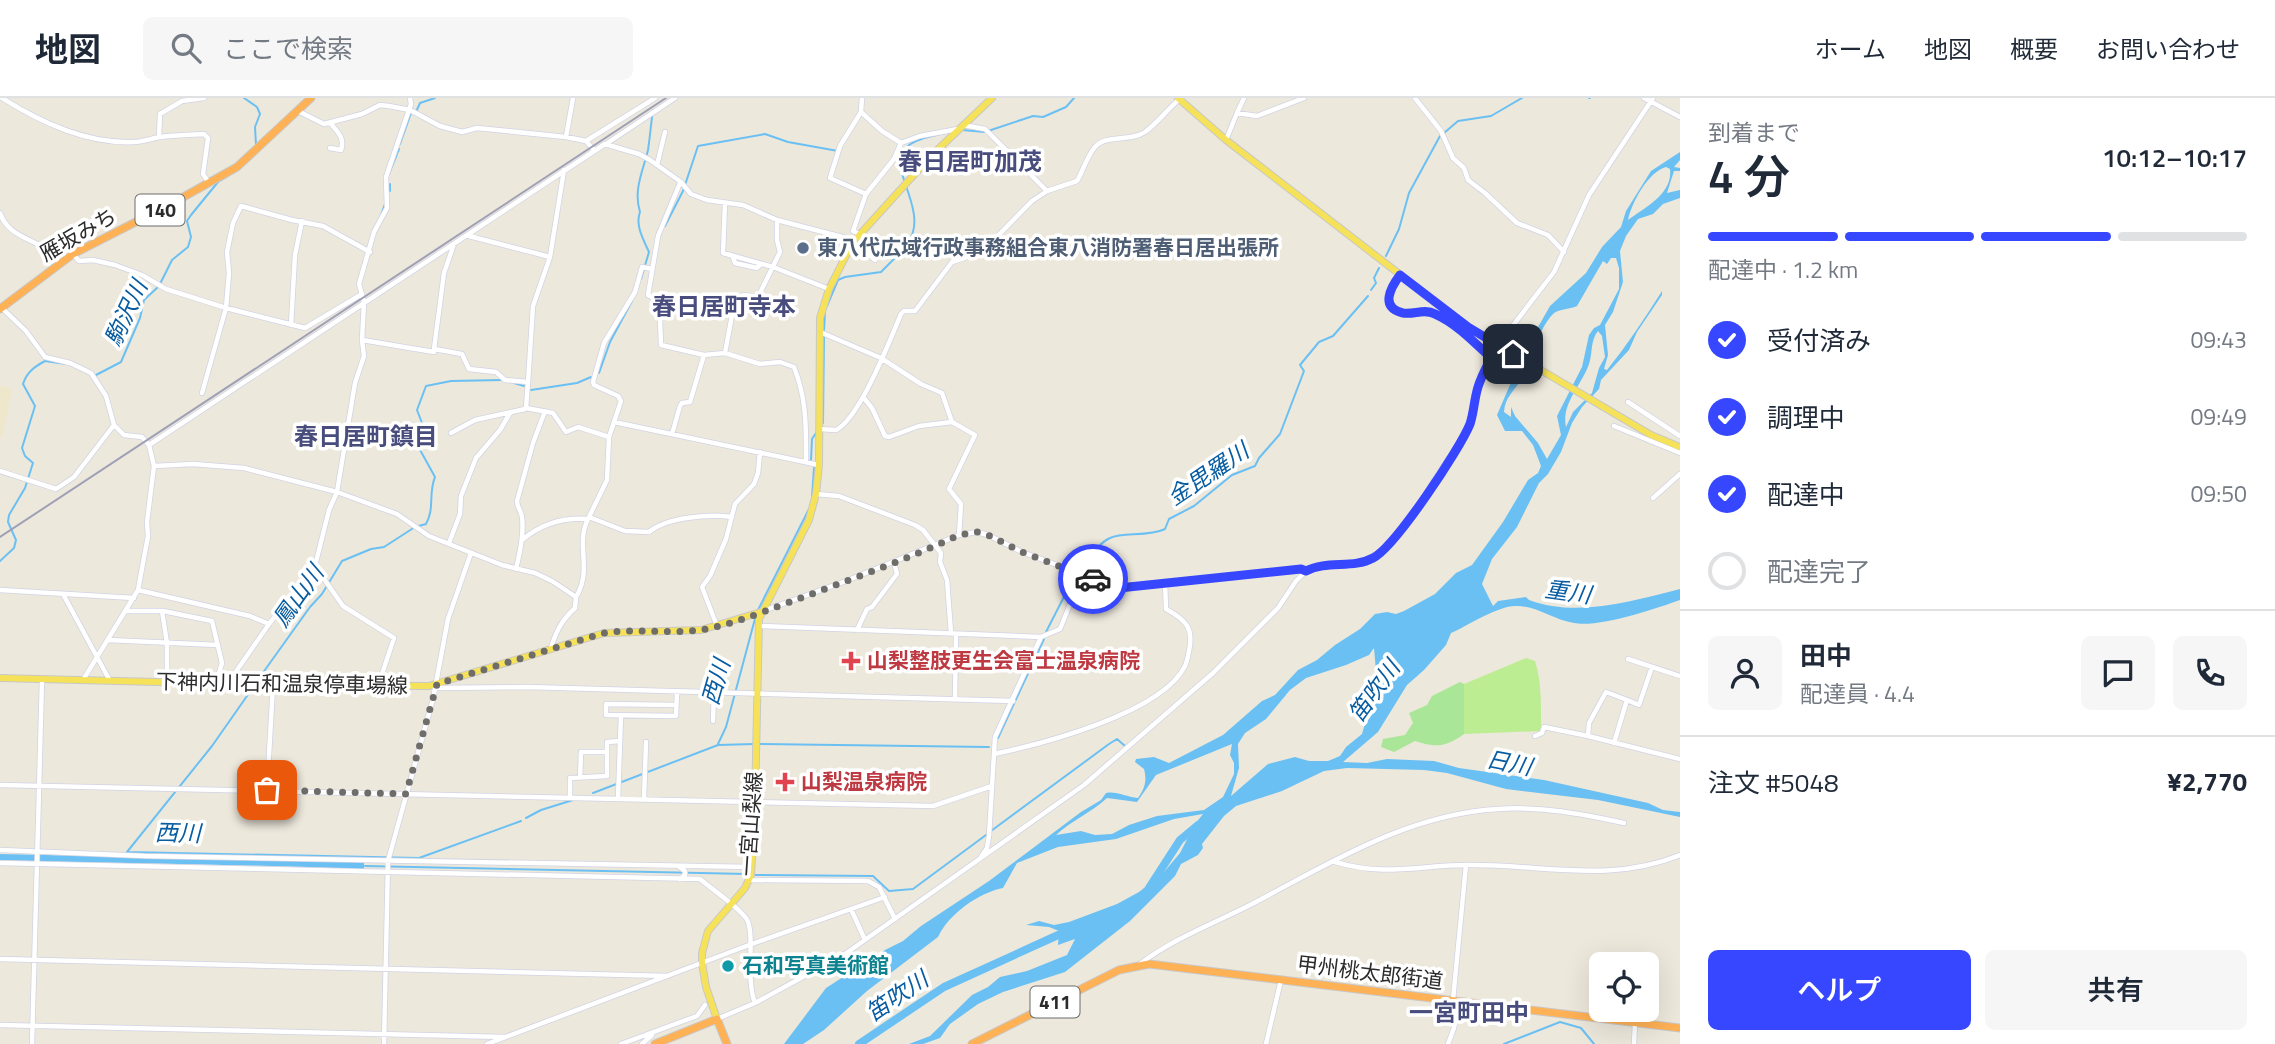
<!DOCTYPE html>
<html lang="ja">
<meta charset="utf-8">
<style>
body{margin:0;font-family:"Titillium Web","Noto Sans JP",sans-serif;background:#f6f6f7;color:#1f2937;height:100vh;display:flex;flex-direction:column;font-size:26px;white-space:nowrap}
*{box-sizing:border-box;margin:0}
p{font-size:23px;color:#747a83}
.icon{flex:none;width:38px;height:38px;fill:none;stroke:currentColor;stroke-width:2;stroke-linecap:round;stroke-linejoin:round}
.map{position:relative;flex:1;overflow:hidden}
.side{display:flex;flex-direction:column;background:#fff;width:595px}
.side>*{flex:none}
.controls{position:absolute;left:1589px;top:854px;display:grid;gap:14px}
.controls a{display:grid;place-items:center;width:70px;height:70px;border-radius:10px;background:#fff;box-shadow:0 7px 28px #0002;font-size:35px}
.pin{position:absolute;display:grid;place-items:center;width:60px;height:60px;color:#fff;margin:-30px;border-radius:14px;box-shadow:0 4px 10px #0006}
.courier{position:absolute;display:grid;place-items:center;width:70px;height:70px;margin:-35px;border:5px solid #3747ff;border-radius:50%;background:#fff;color:#222;box-shadow:0 2px 9px #0007}
.summary em{font-style:normal;font-weight:600}
.summary div{display:flex;flex-direction:column-reverse}
.summary{display:flex;align-items:center;justify-content:space-between;height:119px;padding:0 28px}
h1{font-size:46px;font-weight:600;line-height:52px}
.bar{display:grid;grid-template-columns:repeat(4,1fr);gap:10px 7px;align-content:center;height:84px;padding:0 28px}
.bar i{height:9px;border-radius:5px;background:#e0e1e3}
.bar .on{background:#3747ff}
.bar p{grid-column:span 4}
.line{display:flex;align-items:center;gap:18px;padding:0 28px;border-top:2px solid #e0e1e3}
.line div{flex:1}
.round{display:grid;place-items:center;flex:none;width:74px;height:74px;border-radius:10px;background:#f6f6f7}
ol{padding:0 28px;list-style:none}
li{display:flex;align-items:center;gap:21px;height:77px}
li p{margin-inline-start:auto}
li .icon{padding:7px;border-radius:50%;background:#3747ff;color:#fff;stroke-width:4}
li:last-child{color:#747a83}
li i{width:38px;height:38px;border:4px solid #e0e1e3;border-radius:50%}
.cta{display:flex;gap:14px;margin-top:auto;padding:14px 28px}
.cta a{flex:1;height:80px;border-radius:10px;background:#3747ff;color:#fff;font-size:28px;font-weight:600;line-height:80px;text-align:center}
.cta a+a{background:#f6f6f7;color:#1f2937}
header{display:flex;align-items:center;gap:42px;box-sizing:border-box;height:98px;padding:0 35px;background:#fff;border-bottom:2px solid #e0e1e3}
header strong{font-size:33px}
nav{display:flex;gap:38px;margin-inline-start:auto;font-size:24px}
.search{width:490px;height:63px;background:#f6f6f7;display:flex;align-items:center;gap:18px;box-sizing:border-box;padding:0 24px;border-radius:10px;color:#747a83;font-size:26px}
main{display:flex;flex:1;min-height:0}
.map>svg:first-child{display:block}
</style>
<header>
<strong>地図</strong>
<div class="search"><svg class="icon" aria-label="search" viewBox="0 0 24 24"><circle cx="10" cy="10" r="6"/><path d="M15 15l6 6"/></svg>ここで検索</div>
<nav><a>ホーム</a><a>地図</a><a>概要</a><a>お問い合わせ</a></nav>
</header>
<main>
<div class="map">
<svg width="1680" height="946" viewBox="0 0 1680 946">
<rect width="100%" height="100%" fill="#ede8dc"/>
<path fill="#efe7cb" d="M0 288 12 291 2 341 0 340Z"/>
<path fill="#a9e697" d="M1460 584 1464 586V636C1446 649 1436 650 1415 643L1394 654 1381 649 1383 641 1405 637 1413 625 1409 615 1427 607 1432 598Z"/>
<path fill="#bded92" d="M1526 560 1535 563C1542 585 1541 609 1541 633L1464 636V586Z"/>
<path fill="#6bc0f3" fill-rule="evenodd" d="M1680 54V62L1674 69 1680 70V73H1674L1667 95 1680 92V100L1663 106 1653 116 1638 121 1626 138 1620 153 1623 184 1613 214 1605 227 1608 257 1604 271 1607 272C1627 247 1645 220 1662 193V197L1637 234 1629 252 1601 282 1599 291 1582 309 1572 325 1561 354 1548 376 1539 385 1517 429 1492 461 1482 486 1493 508 1498 503 1526 499 1529 502C1577 520 1632 503 1680 491V502C1655 511 1598 530 1574 525 1554 522 1537 508 1517 508 1499 507 1469 527 1451 535L1446 547 1424 572 1407 587 1378 634 1343 664 1367 665 1387 661 1434 663 1459 670 1544 682 1648 705 1663 712 1680 714V719L1598 702 1506 691 1447 675 1424 672 1347 670 1324 673 1282 693 1236 708 1224 718 1202 746 1203 750 1198 757 1181 766 1175 778 1130 823 1065 874 1003 894 978 906 950 926 940 940 923 946H909L930 938 972 897 988 889 1000 879 1027 873 1067 857 1075 841 1058 847 1059 833 1049 829 1026 827 1039 823 1054 827 1069 824 1117 806 1139 794 1164 774 1180 755 1195 726 1203 716 1174 721 1116 741 1058 749 1017 765 1003 790C978 795 949 816 938 839L867 893 824 932 803 946H784L826 890 885 852 903 843 921 828 989 783 1081 714 1101 702 1106 695C1117 693 1126 699 1138 700 1145 690 1147 683 1144 671L1135 664 1136 661 1154 659 1169 665 1223 637 1262 603 1275 597 1298 572 1317 562 1335 547 1360 531 1375 516 1387 514 1396 516 1404 513 1435 496 1456 475 1472 467 1503 424 1528 382 1538 375 1541 368 1533 347 1522 333H1505L1497 317 1525 252 1550 208 1586 175 1602 149 1621 129 1626 113 1651 73ZM1666 69 1670 71C1673 96 1645 109 1628 122 1632 104 1648 74 1666 69ZM1611 160H1616L1619 170V191L1600 227 1594 230 1589 237 1582 269 1557 318 1561 337 1547 361 1538 345 1515 318 1511 309V319L1504 314C1505 299 1514 293 1522 281 1534 261 1536 235 1552 217 1558 210 1569 212 1577 208L1603 163 1607 166ZM1598 233 1602 238 1605 259 1599 270 1592 295 1573 314 1566 329C1561 305 1582 287 1589 266 1593 254 1590 243 1598 233ZM1374 550 1377 585 1362 636 1346 649 1340 658 1328 663H1309L1295 659 1268 666 1231 698 1239 670 1238 646 1245 635 1266 621 1290 592 1306 580 1346 567 1369 557ZM1232 646 1230 657 1234 665V676L1223 699 1204 712 1157 718 1129 727 1112 736 1095 737 1081 733 1056 737C1072 722 1091 715 1107 700L1137 704 1156 677Z
M0 756 364 764V771C243 766 121 766 0 762Z"/>
<g fill="none" stroke-linecap="round" stroke-linejoin="round">
<path stroke="#6bc0f3" stroke-width="2" d="M244 0 257 9 260 16 255 29 256 47
M1589 0H1590
M416 14 420 5 435 0
M962 32 985 34 1033 18 1043 19 1066 9 1074 0
M1444 35 1458 23 1491 18 1522 0
M400 46 411 15
M398 54 399 51
M388 78 397 56
M904 82C891 45 916 42 945 35
M390 93V86
M381 117 385 106
M665 128 683 93 698 48 765 36 788 44 838 53
M1386 158 1399 131 1409 95 1440 38
M641 181 649 154C643 141 635 127 640 114 633 92 643 73 648 52 650 39 651 25 653 12
M161 184 172 162 188 149 191 139 187 123 191 117 218 84 228 78
M1371 192 1376 185 1374 180 1379 170
M827 208 838 182 845 179 881 174C914 141 923 135 906 88
M824 232 825 214
M599 275 610 244 632 203
M96 277 121 264 140 220 144 202 158 189
M514 285 524 288
M531 292 577 285 591 279
M823 325 824 238
M811 362 812 341 816 335
M812 399 814 370
M0 463 14 450 16 442 8 424 9 417 25 390 33 365 25 358 22 350 35 308 23 286C27 274 34 269 45 263L66 266
M1080 473C1090 463 1096 446 1110 440 1123 434 1148 439 1165 431L1169 421 1194 408 1232 377 1255 368 1259 360 1280 336 1304 273 1300 267 1319 244 1333 238 1368 198
M758 512 809 411
M1046 534 1071 485
M257 583 310 509 322 496 342 463 371 451 384 449 415 429 426 426C435 410 428 396 435 379L419 350 422 325 417 312 426 288 451 283 502 282
M998 640 1044 541
M718 646 726 629 756 517
M760 646 989 649
M593 695 718 647 754 646
M526 720 541 712 573 702
M991 733 1109 646 1117 641 1125 648
M127 754 212 648 254 588
M128 754 419 760 521 723
M365 768 748 776
M753 777 873 778 889 793 913 791 986 737
M1504 946 1560 924 1581 930 1594 946"/>
<path stroke="#6bc0f3" stroke-width="8" d="M1149 790 1180 742 1198 727
M859 946 944 889 1067 833"/>
<defs>
<path id="minor" d="M2 0C42 25 87 46 134 44 143 44 152 40 161 39 175 37 190 37 204 36L208 40 203 76 209 85
M410 0 411 6 386 79 387 110 374 134 359 186 364 204 362 242 434 254V251L462 256 469 271 496 274 505 282 528 284 526 310 553 315 566 334 578 329 609 339 621 303 618 298 594 287 593 284 604 245 635 194 642 169 652 171
M862 0 861 14 840 48 830 80 866 96
M1415 0 1441 33 1453 60 1464 70 1468 82 1485 95 1517 125 1548 137 1564 154
M1644 0 1680 19
M298 13 324 26 362 16 380 7 389 8 410 12 440 28 462 34 477 30 566 39 586 43 594 52
M861 14 882 33 901 45
M1237 15 1244 0
M963 27 985 31 1047 93
M159 39 160 16 182 3 204 0
M566 39 573 0
M1226 42 1237 15 1257 18 1304 0
M586 43 655 0
M606 46 675 0
M330 50 341 52C345 40 338 34 330 25
M657 67 665 34
M680 85 658 138 648 197 663 205 660 220 661 247 704 257 725 255 760 266 780 264 794 269C807 302 806 329 806 364
M725 105 723 155 773 169 829 191
M0 115C11 145 42 138 59 165
M859 136 853 133 866 96 894 61 901 45 920 38 958 31
M469 138 550 159
M73 156 79 163 93 162 115 167 142 177 166 191 226 210 305 230 362 196
M733 159 735 165 757 170 761 166
M1 209 26 233 45 259 70 265 91 275 106 298 114 327 124 337 142 339 149 347 154 368 147 424 148 438 138 492 83 582
M291 227 295 157 302 123
M820 234 881 260 921 286 942 295 952 324
M1501 243 1554 174 1589 97 1653 0
M434 251 444 175 454 146
M725 255 735 201 744 197 758 199 780 154 777 142V122L850 141 875 162
M528 284 533 208 550 159 564 72
M202 295 226 210 229 175 227 154 233 125 241 108 292 122 323 128 370 154
M863 299 872 310 885 338 889 339 919 328 952 324 975 337 949 391 961 406 959 437
M1628 304 1680 338
M614 324 819 367
M1614 328 1680 355
M819 331 836 332C860 320 890 242 901 216L904 213H915L952 164 982 154 1032 103 1047 93 1077 83C1083 73 1087 58 1095 49 1106 36 1130 44 1145 34 1159 24 1168 10 1181 0
M451 335 475 322 525 311
M672 336 680 308 682 305 690 304 704 257
M149 347 605 46 639 56 650 62 681 84 691 96 707 102 743 107 777 122
M154 368 193 366 244 370 337 394 397 416 429 438 502 467 535 475 552 483 576 499C593 471 575 447 588 421
M0 373 56 391 74 379 114 327
M816 396 839 398 915 427 923 432 941 455 940 464 947 482 951 535
M1653 400 1680 376
M589 419 625 433 649 434C667 419 709 416 732 419
M522 442C542 425 563 419 588 421L607 382 609 339
M449 445 460 416 461 398 476 360 500 332 510 315
M315 468 343 508 394 540 378 588
M516 471C520 454 524 436 522 419 521 412 517 410 517 403L533 345 545 313
M0 492 134 500
M138 492 250 518 269 526
M63 496 110 583
M126 513H163L212 523 222 565 216 585
M162 513 167 545V585
M763 513 846 483 959 437 977 434 988 437 1022 454 1119 490 1301 471 1306 473
M717 528 702 489 710 478 726 441 735 406 754 386 758 375 760 354
M759 528 1041 539 1060 531 1082 477
M857 532 867 511 872 509 897 476 894 464
M108 542 218 547
M551 550C556 533 562 522 575 510L576 499
M1628 561 1680 578
M228 585 269 526 315 468 329 412 337 394 355 285 364 258 362 242
M436 590 527 589 1013 603
M955 601 956 536
M1627 602 1639 607 1652 569
M676 607 606 606V617L676 618 677 594
M713 623 714 595
M1535 638 1542 635 1544 629 1588 638
M1614 645 1627 602 1606 594 1589 625 1588 638 1680 661
M994 656C1042 646 1162 615 1185 568 1187 564 1188 558 1189 553 1194 530 1186 522 1166 511L1165 484
M580 680 581 654H607
M0 687 933 708 992 688
M267 692 273 587
M570 700V680L607 678V644L620 643
M618 701 621 617
M644 701 646 644
M0 752 145 758 751 769
M981 759 987 750 989 738 995 639 1041 539
M1335 764C1385 779 1419 767 1468 767 1541 766 1609 786 1680 757
M0 765 700 781C713 792 736 807 746 820 756 834 745 881 755 905
M678 768 685 773V777L680 781
M749 782 868 783 879 789 895 821
M851 811 865 842
M0 861 668 878
M1140 866C1174 840 1215 825 1252 806 1330 765 1408 716 1498 711 1541 708 1583 716 1624 725
M1453 902 1466 767
M717 921 755 905 845 856 1084 687 1213 575 1278 510 1296 483 1306 473 1325 468 1364 464 1380 456 1411 418 1466 334 1473 315 1479 285 1495 253
M0 927 505 939
M32 946 42 582
M384 946 388 763 433 601 448 521 471 455
M487 946 749 847 885 799
M621 946 697 918 705 907
M642 946 652 937
M1266 946 1281 882
M1448 946 1454 930 1458 904
M1634 946 1635 925"/>
<path id="major" d="M1178 0 1226 42 1468 229 1651 337 1680 349
M1400 177C1391 189 1379 210 1403 215 1414 217 1423 211 1435 216 1456 225 1475 245 1491 260
M0 580 273 587 429 588 604 535 701 532 761 514
M717 921 706 889 702 865V855L708 833 745 790 751 777 755 704 759 521 809 422 816 396 819 367 820 220 829 191 853 144 931 58 992 0"/>
<path id="highway" d="M0 211 73 156 169 107 237 69 311 0
M655 946 717 921 727 946
M972 946 1119 872 1149 866 1680 930"/>
</defs>
<use href="#minor" stroke="#d1d3e4" stroke-width="6"/>
<use href="#major" stroke="#c8c8c8" stroke-width="8"/>
<use href="#highway" stroke="#c8c8c8" stroke-width="9"/>
<use href="#minor" stroke="#fff" stroke-width="4.5"/>
<use href="#major" stroke="#f6e259" stroke-width="6"/>
<use href="#highway" stroke="#ffb155" stroke-width="7"/>
<path stroke="#9fa0b6" stroke-width="2" d="M0 439 666 0"/>
</g>
<g fill="none" stroke-linecap="round" stroke-linejoin="round">
<path stroke="#6f6d69" stroke-width="7" stroke-dasharray="0 12.6" d="M267 692 406 696 437 586 604 535C636 530 668 536 700 532 734 527 769 511 801 500 854 480 908 461 959 437L977 434 988 437 1022 454 1093 481"/>
<path stroke="#3747ff" stroke-width="9" d="M1093 481 1119 490 1301 471 1306 473C1327 462 1353 471 1373 460 1395 449 1460 351 1470 326 1474 314 1474 302 1478 289 1481 279 1486 270 1491 260 1475 245 1456 225 1435 216 1424 210 1414 217 1403 215 1379 210 1391 189 1400 177L1468 229 1513 256"/>
</g>
<circle fill="#5c6f8a" stroke="#fff" stroke-width="2.5" cx="803" cy="150" r="7"/>
<g fill="#e0444e" stroke="#fff" stroke-width="2.5">
<path d="M847.5 552.5h7v7h7v7h-7v7h-7v-7h-7v-7h7z"/>
<path d="M781.5 673.5h7v7h7v7h-7v7h-7v-7h-7v-7h7z"/>
</g>
<circle fill="#0f9aa8" stroke="#fff" stroke-width="2.5" cx="728" cy="868" r="7"/>
<g text-anchor="middle" stroke-width="7" stroke-linejoin="round" paint-order="stroke">
<g fill="#fff" stroke="#6b6b6b" stroke-width="2">
<rect x="135.5" y="96.5" width="49" height="31" rx="5"/>
<rect x="1030.5" y="888.5" width="49" height="31" rx="5"/>
</g>
<g font-size="19" font-weight="bold" fill="#2b2b2b">
<text x="160" y="119">140</text>
<text x="1055" y="911">411</text>
</g>
<g font-size="21" fill="#2b2b2b" stroke="#fff">
<text transform="translate(78 137) rotate(-30)" y="7">雁坂みち</text>
<text transform="translate(282 586) rotate(1)" y="7">下神内川石和温泉停車場線</text>
<text transform="translate(751 726) rotate(-86)" y="7">一宮山梨線</text>
<text transform="translate(1370 875) rotate(7)" y="7">甲州桃太郎街道</text>
</g>
<g font-size="21" font-weight="bold" fill="#4e5e75" stroke="#fff" text-anchor="start">
<text x="817" y="157">東八代広域行政事務組合東八消防署春日居出張所</text>
</g>
<g font-size="21" font-weight="bold" fill="#be3a42" stroke="#fff" text-anchor="start">
<text x="867" y="570">山梨整肢更生会富士温泉病院</text>
<text x="801" y="691">山梨温泉病院</text>
</g>
<g font-size="21" font-weight="bold" fill="#0d838f" stroke="#fff" text-anchor="start">
<text x="742" y="875">石和写真美術館</text>
</g>
<g font-size="23" font-style="italic" fill="#085ca1" stroke="#fff">
<text transform="translate(126 215) rotate(-65)" y="8">駒沢川</text>
<text transform="translate(1208 376) rotate(-34)" y="8">金毘羅川</text>
<text transform="translate(1568 494) rotate(8)" y="8">重川</text>
<text transform="translate(298 498) rotate(-55)" y="8">鳳山川</text>
<text transform="translate(716 584) rotate(-74)" y="8">西川</text>
<text transform="translate(1374 593) rotate(-54)" y="8">笛吹川</text>
<text transform="translate(1509 665) rotate(11)" y="8">日川</text>
<text transform="translate(178 735) rotate(1)" y="8">西川</text>
<text transform="translate(897 898) rotate(-34)" y="8">笛吹川</text>
</g>
<g font-size="24" font-weight="bold" fill="#494d7d" stroke="#fff">
<text x="970" y="72">春日居町加茂</text>
<text x="724" y="217">春日居町寺本</text>
<text x="366" y="347">春日居町鎮目</text>
<text x="1469" y="923">一宮町田中</text>
</g>
</g>
</svg>
<div class="controls">
<a><svg class="icon" aria-label="locate" viewBox="0 0 24 24"><circle cx="12" cy="12" r="6"/><path d="M12 2v4M12 18v4M2 12h4M18 12h4"/></svg></a>
</div>
<div class="pin" style="left:267px;top:692px;background:#ea580c"><svg class="icon" aria-label="bag" viewBox="0 0 24 24"><path d="M5 8h14l-1 12H6zM9 8a3 3 0 0 1 6 0"/></svg></div>
<div class="pin" style="left:1513px;top:256px;background:#1f2937"><svg class="icon" aria-label="home" viewBox="0 0 24 24"><path d="M3 11l9-7 9 7M6 9v11h12V9"/></svg></div>
<div class="courier" style="left:1093px;top:481px"><svg class="icon" aria-label="car" viewBox="0 0 24 24"><path d="M5 17H2v-5l4-1 3-4h7l3 4 3 1v5h-3M9 17h6M6 11h13"/><circle cx="7" cy="17" r="2"/><circle cx="17" cy="17" r="2"/></svg></div>
</div>
<section class="side">
<div class="summary"><div><h1>4 分</h1><p>到着まで</p></div><em>10:12–10:17</em></div>
<div class="bar"><i class="on"></i><i class="on"></i><i class="on"></i><i></i><p>配達中 · 1.2 km</p></div>
<ol>
<li><svg class="icon" aria-label="check" viewBox="0 0 24 24"><path d="M5 12l5 5 9-10"/></svg>受付済み<p>09:43</p></li>
<li><svg class="icon" aria-label="check" viewBox="0 0 24 24"><path d="M5 12l5 5 9-10"/></svg>調理中<p>09:49</p></li>
<li><svg class="icon" aria-label="check" viewBox="0 0 24 24"><path d="M5 12l5 5 9-10"/></svg>配達中<p>09:50</p></li>
<li><i></i>配達完了</li>
</ol>
<div class="line" style="height:126px"><a class="round"><svg class="icon" aria-label="person" viewBox="0 0 24 24"><circle cx="12" cy="8" r="4"/><path d="M4 21q1-7 8-7t8 7"/></svg></a><div><b>田中</b><p>配達員 · 4.4</p></div><a class="round"><svg class="icon" aria-label="chat" viewBox="0 0 24 24"><path d="M4 5h16v11H9l-5 4z"/></svg></a><a class="round"><svg class="icon" aria-label="phone" viewBox="0 0 24 24"><path d="M5 4h4l2 5-3 2q2 4 5 5l2-3 5 2v4C11 20 4 13 5 4z"/></svg></a></div>
<div class="line" style="height:91px"><div>注文 #5048</div><b>¥2,770</b></div>
<div class="cta"><a>ヘルプ</a><a>共有</a></div>
</section>
</main>
